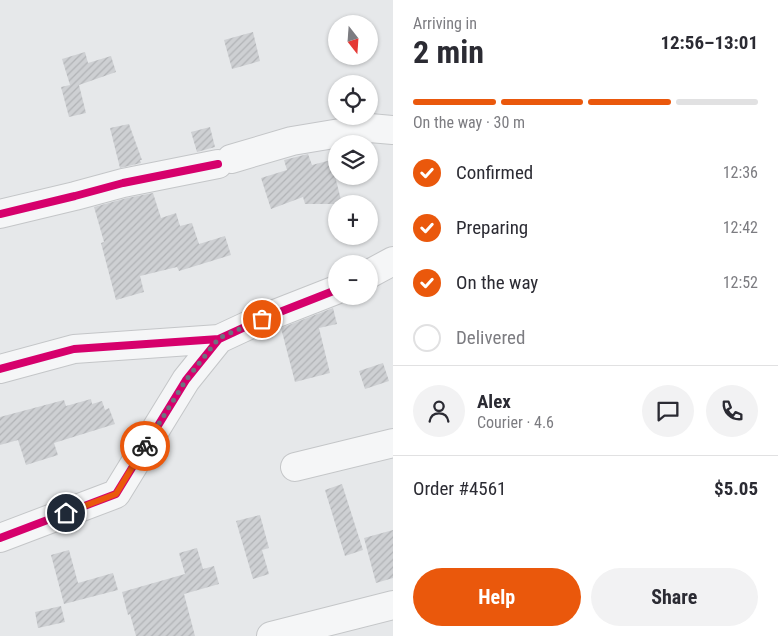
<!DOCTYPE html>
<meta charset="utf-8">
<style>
body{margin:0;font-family:"Roboto Condensed",sans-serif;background:#f2f2f3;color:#2b2b33;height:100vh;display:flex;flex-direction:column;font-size:19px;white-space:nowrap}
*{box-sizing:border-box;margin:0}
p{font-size:16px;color:#7c7c81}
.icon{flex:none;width:28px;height:28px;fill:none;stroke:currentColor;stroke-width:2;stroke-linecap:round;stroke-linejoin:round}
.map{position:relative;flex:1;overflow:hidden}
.details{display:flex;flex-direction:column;background:#fff;width:385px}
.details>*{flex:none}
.needle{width:32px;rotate:163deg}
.tools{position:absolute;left:328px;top:15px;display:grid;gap:10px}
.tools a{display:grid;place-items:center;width:50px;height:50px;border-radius:50%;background:#fff;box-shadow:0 1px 4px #0004;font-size:25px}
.pin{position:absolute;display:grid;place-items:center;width:42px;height:42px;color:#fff;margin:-21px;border:2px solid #fff;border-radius:50%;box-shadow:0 1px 5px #0007}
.courier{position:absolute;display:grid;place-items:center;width:50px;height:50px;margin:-25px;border:4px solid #ea580c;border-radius:50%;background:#fff;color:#222;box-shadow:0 1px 6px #0007}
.headline em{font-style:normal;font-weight:700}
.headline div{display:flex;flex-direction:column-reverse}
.headline{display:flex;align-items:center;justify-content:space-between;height:85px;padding:0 20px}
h1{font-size:32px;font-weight:700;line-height:38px}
.bar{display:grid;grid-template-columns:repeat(4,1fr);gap:8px 5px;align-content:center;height:60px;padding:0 20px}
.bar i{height:6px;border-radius:4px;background:#e1e1e2}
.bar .on{background:#ea580c}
.bar p{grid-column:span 4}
.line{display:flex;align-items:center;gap:12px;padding:0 20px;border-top:1px solid #e1e1e2}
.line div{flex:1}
.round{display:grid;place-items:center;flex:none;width:52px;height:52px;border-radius:26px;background:#f2f2f3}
ol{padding:0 20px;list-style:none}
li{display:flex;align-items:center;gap:15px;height:55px}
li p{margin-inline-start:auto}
li .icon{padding:5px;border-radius:50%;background:#ea580c;color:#fff;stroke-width:4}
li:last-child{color:#7c7c81}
li i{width:28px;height:28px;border:2px solid #e1e1e2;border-radius:50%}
.action{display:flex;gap:10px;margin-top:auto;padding:10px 20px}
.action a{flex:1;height:58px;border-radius:30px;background:#ea580c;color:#fff;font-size:20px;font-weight:700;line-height:58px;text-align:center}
.action a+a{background:#f2f2f3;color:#2b2b33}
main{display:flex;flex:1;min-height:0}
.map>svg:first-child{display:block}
</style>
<main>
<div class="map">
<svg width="393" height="636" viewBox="0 0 393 636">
<defs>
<pattern id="building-hatch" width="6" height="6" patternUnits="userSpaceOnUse" patternTransform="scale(1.25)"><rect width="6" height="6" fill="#ced0d3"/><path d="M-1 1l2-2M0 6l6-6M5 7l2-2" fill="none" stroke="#b1b3b6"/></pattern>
</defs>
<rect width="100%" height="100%" fill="#e6e8ea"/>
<path fill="url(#building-hatch)" d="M253 32 260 61 232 69 224 40Z
M85 52 88 63 111 56 116 72 79 85 86 113 69 117 61 87 70 85 62 59Z
M129 124 142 160H140L141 163 120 168 110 128Z
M210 127 215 147 197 152 191 132Z
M308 154 312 165 331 160 342 204H305L303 197 271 209 261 178 287 170 284 160Z
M153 193 161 218 176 213 180 226 192 223 199 244 225 236 231 255 179 271 177 267 140 276 144 292 116 300 101 243 104 242 94 207 127 198Z
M333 308 337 324 319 328 330 373 295 382 281 328Z
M383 363 389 381 365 389 359 371Z
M91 399 92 404 102 401 105 410 109 408 115 424 54 443 58 455 26 465 18 440 0 445V417L64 400 66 406Z
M342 484 363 550 345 556 325 490Z
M260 515 269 548 262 550 269 574 253 579 236 521Z
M393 530V578L376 583 364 538Z
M197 548 203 569 214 566 219 584 184 594 195 636H136L130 614 128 615 122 592 185 574 179 553Z
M69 550 78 583 113 573 118 590 64 604 51 555Z
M61 606 65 622 38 628 35 612Z"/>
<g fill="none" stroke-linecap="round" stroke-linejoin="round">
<defs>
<path id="minor" d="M231 159 292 141 370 128 393 130
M0 214 75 196 123 183 218 164
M369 274 393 261
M0 369 74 349 219 339
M295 467 393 443
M0 538 116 494 186 380 219 339 262 319 336 290
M271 636 393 605"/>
</defs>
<use href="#minor" stroke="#c4c6c8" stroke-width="30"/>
<use href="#minor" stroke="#f5f6f7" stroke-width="28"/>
<defs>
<path id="cycleway" d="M0 214 75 196 123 183 218 164
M0 369 74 349 219 339
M0 538 116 494 186 380 219 339 262 319 336 290"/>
</defs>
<use href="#cycleway" stroke="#f4f6f9" stroke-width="11"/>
<use href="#cycleway" stroke="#d6006c" stroke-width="8"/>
</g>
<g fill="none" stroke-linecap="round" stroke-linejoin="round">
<path stroke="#6c737f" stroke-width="5" stroke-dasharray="0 9" d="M145 446 186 380 219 338 262 319"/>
<path stroke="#ea580c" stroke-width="6" d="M66 513 116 494 145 446"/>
</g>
</svg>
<div class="tools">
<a><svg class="needle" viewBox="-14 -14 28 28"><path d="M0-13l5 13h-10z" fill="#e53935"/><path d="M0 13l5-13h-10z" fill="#7c7c81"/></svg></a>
<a><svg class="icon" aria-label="locate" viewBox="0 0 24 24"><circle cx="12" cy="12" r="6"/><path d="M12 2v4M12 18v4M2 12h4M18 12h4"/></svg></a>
<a><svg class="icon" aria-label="layers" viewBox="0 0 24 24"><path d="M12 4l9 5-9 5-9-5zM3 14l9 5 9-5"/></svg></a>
<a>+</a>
<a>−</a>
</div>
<div class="pin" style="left:262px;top:319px;background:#ea580c"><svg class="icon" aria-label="bag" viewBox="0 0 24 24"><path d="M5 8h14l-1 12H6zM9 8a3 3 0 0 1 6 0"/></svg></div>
<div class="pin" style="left:66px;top:513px;background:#1f2937"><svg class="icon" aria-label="home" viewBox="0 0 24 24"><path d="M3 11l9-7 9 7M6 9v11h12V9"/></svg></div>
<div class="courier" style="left:145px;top:446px"><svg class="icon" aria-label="bike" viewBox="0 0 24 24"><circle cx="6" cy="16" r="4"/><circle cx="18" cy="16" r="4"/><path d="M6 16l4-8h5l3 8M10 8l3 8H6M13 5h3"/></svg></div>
</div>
<section class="details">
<div class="headline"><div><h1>2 min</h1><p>Arriving in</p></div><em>12:56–13:01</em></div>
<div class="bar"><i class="on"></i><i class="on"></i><i class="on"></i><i></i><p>On the way · 30 m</p></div>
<ol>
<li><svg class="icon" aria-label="check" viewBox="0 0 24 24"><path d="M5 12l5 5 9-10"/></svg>Confirmed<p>12:36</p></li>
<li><svg class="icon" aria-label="check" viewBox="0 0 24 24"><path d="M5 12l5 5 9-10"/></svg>Preparing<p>12:42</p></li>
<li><svg class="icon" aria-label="check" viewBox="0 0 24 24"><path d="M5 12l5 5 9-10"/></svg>On the way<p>12:52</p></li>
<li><i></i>Delivered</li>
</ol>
<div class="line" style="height:90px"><a class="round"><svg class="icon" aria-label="person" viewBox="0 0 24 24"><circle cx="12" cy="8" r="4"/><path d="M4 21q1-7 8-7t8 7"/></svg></a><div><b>Alex</b><p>Courier · 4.6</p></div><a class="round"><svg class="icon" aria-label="chat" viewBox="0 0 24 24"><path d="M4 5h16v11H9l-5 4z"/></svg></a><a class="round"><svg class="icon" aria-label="phone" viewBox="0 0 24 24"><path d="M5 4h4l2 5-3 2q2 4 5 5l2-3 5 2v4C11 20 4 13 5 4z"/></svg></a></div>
<div class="line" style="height:65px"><div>Order #4561</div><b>$5.05</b></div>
<div class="action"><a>Help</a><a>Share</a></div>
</section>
</main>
